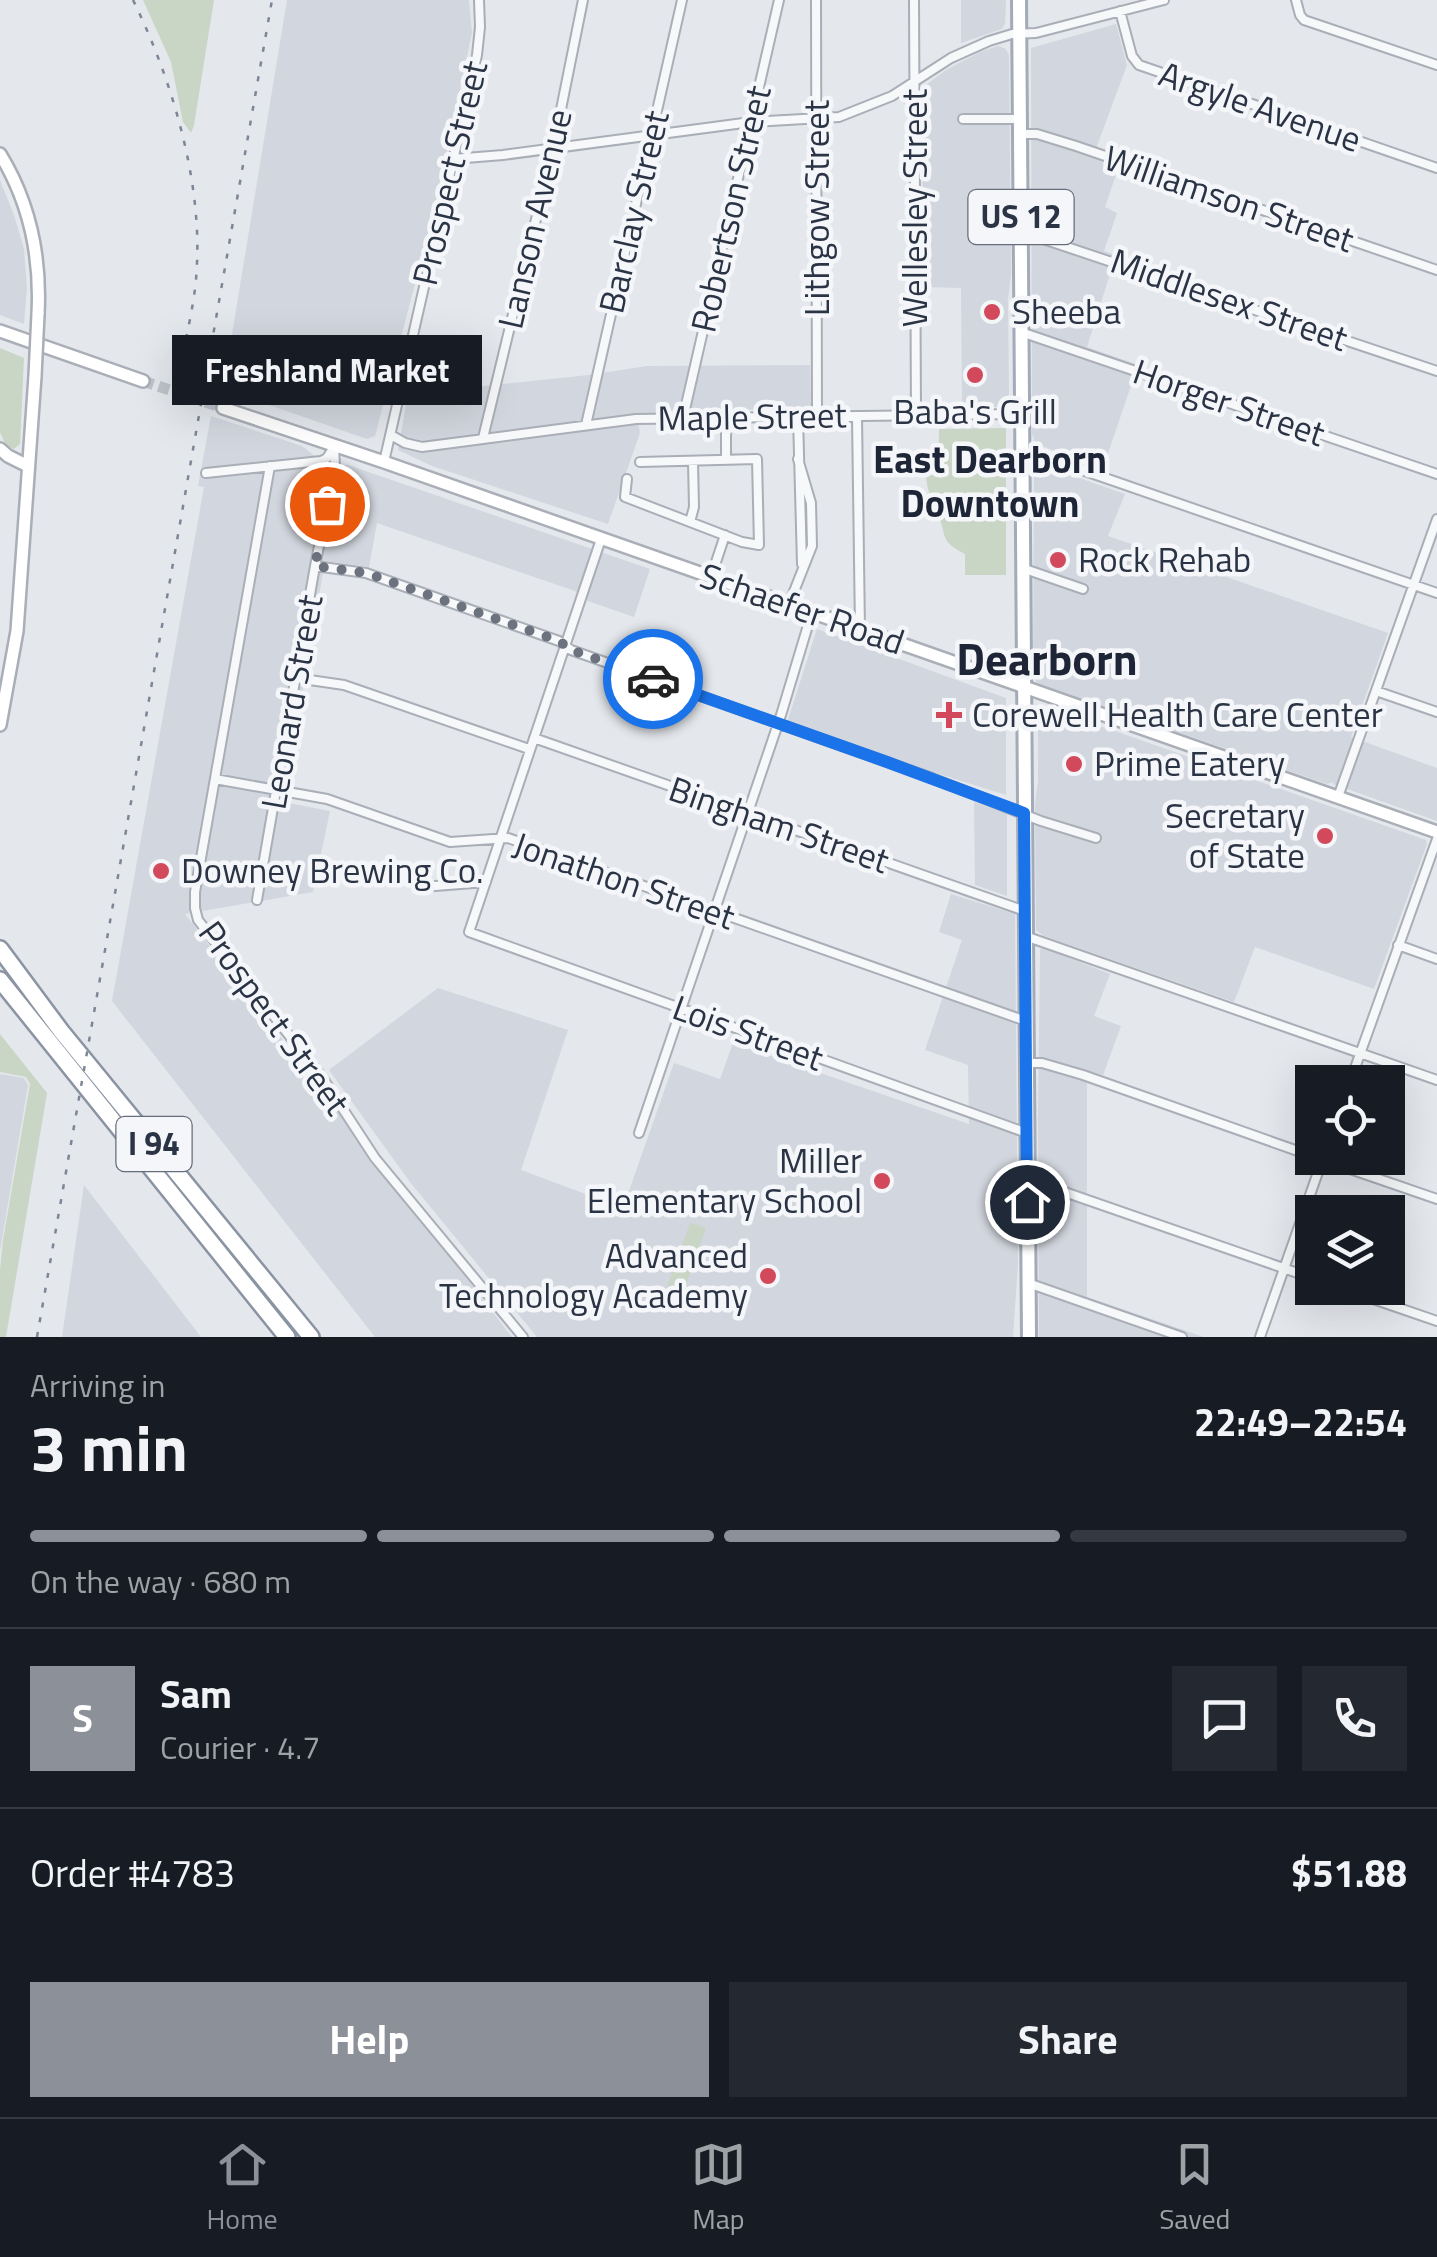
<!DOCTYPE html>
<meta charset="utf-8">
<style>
body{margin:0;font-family:"Titillium Web",sans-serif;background:#242831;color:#f1f3f6;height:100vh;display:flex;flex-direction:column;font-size:38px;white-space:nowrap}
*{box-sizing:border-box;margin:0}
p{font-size:32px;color:#9ea1a6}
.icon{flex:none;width:55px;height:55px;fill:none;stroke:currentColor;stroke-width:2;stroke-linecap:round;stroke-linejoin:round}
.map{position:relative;height:1337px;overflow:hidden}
.details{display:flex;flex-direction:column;background:#171b24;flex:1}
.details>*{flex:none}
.buttons{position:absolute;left:1295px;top:1065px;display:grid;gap:20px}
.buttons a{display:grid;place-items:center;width:110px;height:110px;border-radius:0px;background:#171b24;box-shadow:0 10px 40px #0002;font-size:50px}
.pin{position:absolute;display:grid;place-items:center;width:85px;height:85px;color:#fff;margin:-42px;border:5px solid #fff;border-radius:50%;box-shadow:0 2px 10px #0007}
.courier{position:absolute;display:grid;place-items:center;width:100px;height:100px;margin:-50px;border:8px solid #1a73e8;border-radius:50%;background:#fff;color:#222;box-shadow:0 2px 12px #0007}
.bubble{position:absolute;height:70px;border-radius:0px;background:#171b24;box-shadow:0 10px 40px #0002;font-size:32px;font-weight:700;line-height:70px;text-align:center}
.headline em{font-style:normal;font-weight:700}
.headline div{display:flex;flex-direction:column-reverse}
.headline{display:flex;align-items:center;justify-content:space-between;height:170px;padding:0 30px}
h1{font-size:65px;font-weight:700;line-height:75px}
.bar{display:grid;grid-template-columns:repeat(4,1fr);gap:15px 10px;align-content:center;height:120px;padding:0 30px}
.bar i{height:12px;border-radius:8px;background:#363941}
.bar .current{background:#8c9099}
.bar p{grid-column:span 4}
.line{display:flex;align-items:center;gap:25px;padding:0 30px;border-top:2px solid #363941}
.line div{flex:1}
.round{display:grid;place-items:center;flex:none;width:105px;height:105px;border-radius:0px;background:#242831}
.cta{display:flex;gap:20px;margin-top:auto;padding:20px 30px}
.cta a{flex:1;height:115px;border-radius:0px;background:#8c9099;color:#fff;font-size:40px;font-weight:700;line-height:115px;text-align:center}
.cta a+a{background:#242831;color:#f1f3f6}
.dock{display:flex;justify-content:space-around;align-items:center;height:140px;border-top:2px solid #363941;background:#171b24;font-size:28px;color:#9ea1a6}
.dock a{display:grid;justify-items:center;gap:5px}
.dock .current{color:#8c9099}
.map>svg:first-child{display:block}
</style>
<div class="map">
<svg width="1437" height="1337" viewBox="0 0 1437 1337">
<rect width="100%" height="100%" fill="#e4e7ec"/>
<path fill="#d2d6de" d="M287 0H469L472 33 435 208 375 436 367 439 223 389Z
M961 0H1006L1005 24 1002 29 961 43Z
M1116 24 1127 65 1097 146 1103 164 1118 169 1105 207 1117 213 1104 251 1116 255 1087 347 1138 365 1103 468 1036 444 1032 434 1031 48Z
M998 46 1006 49 1009 56 1011 274 1008 300 1009 394 1006 404 1002 407H962L961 288 923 287 922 88 946 70 980 52Z
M0 180 14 215 24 249 27 288 24 324 0 315Z
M810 365 811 407 636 414 640 433 608 524 432 466 398 450 408 394 589 375 647 366Z
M211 416 302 446 327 466 348 465 650 569 634 617 588 601 575 591 377 523 369 567 325 561 283 802 330 811 313 892 185 914 512 1337H375L112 1001 204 487 198 486Z
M1042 465 1125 494 1108 536 1388 633 1351 737 1437 768V821L1333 784V782L1327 784 1037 683 1033 673 1034 470Z
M817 629 1006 698V795L786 726Z
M1038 708 1112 730 1426 840 1427 844 1374 989 1255 947 1234 1002 1044 936 1036 930 1035 804 1038 782Z
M974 802 1007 814V896L975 885Z
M951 894 1015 914 1018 1264 1013 1337H537L410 1182 329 1070 438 988 568 1030 521 1170 623 1208 674 1063 720 1079 733 1043 969 1124 968 1065 925 1050 962 940 939 932Z
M1042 947 1110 974 1094 1016 1121 1026 1103 1075 1087 1071V1297L1204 1337H1039L1038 1118 1040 950Z
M0 1074 24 1078 28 1085 0 1251Z
M84 1185 201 1337H62Z"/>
<path fill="#c9d6c5" d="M143 0H214L194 125 191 133 183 122 171 62Z
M0 348 24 358 20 444 14 449 6 446 0 432Z
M1006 428V575H965V554C938 540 948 537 938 515 932 501 927 491 926 475L938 474 939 429Z
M0 1034 47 1093 6 1337H0V1270L3 1240 30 1084 26 1077 0 1072Z
M690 1223 706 1228 683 1293 667 1287Z"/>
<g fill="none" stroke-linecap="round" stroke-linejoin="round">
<path stroke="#bfc3cb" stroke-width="11" stroke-dasharray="11 5.5" stroke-linecap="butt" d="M143 381 223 408"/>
<defs>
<path id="minor" d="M816 0 817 416
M914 0 916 415
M1296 0 1300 15 1304 20 1437 65
M1120 11 1132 56 1139 65 1437 168
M963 119H1020
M1020 134H1037L1076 146 1437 270
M453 159 503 155 751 122 839 117 892 96 951 58 989 41 1012 34 1036 33 1164 0
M1021 229 1037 237 1437 371
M1021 332 1437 474
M857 416 860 630
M798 417 802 564
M683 418 779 0
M586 425 682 0
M391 435 405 443 422 447 636 419 1022 414
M483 438 553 149 583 0
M1021 453 1038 455 1082 470 1437 593
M726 460V418
M384 462 477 55 480 27 479 0
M270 466 195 892V908L198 920 322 1077 375 1158 523 1337
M206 473 321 461 327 458 334 447
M627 479 625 497 742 542 759 545 757 459 640 462
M690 522 694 507 693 462
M601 539 469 932 1027 1133
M315 566 366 573 559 641 571 650 932 778 1041 821 1096 838
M1022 568 1083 589
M711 577 725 535
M789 604 812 546 811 503 798 459
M296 678 344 685 529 749
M1376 691 1437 712
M534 738 1025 911
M215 779 327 799 450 842 508 838 1026 1021
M1338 797 1437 519
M435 886 486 882
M257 900 315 566 335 467 334 446
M1025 936 1437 1080
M1398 945 1437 959
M1027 1063H1042L1083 1075 1312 1156
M1350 1082 1437 839
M639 1133 781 715 812 612
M1318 1158 1437 1199
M1027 1179 1312 1278
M1028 1283 1182 1337
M1341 1288 1437 1321
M1260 1337 1323 1158"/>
<path id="secondary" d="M0 154C30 203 41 257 38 314
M0 331 143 381
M223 408 384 462 1437 832
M0 449 8 456 28 466
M0 725 17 631 35 376"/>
<path id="primary" d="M1019 0 1029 1337"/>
<path id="motorway" d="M0 949 61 1031 311 1337
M0 980 287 1337"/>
</defs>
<use href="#minor" stroke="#a9aeb7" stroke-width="12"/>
<use href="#secondary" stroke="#a9aeb7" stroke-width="16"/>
<use href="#primary" stroke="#a3abb8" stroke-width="18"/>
<use href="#motorway" stroke="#8b94a3" stroke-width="20"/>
<use href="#minor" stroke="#f7f8fa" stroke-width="8"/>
<use href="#secondary" stroke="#fff" stroke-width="11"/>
<use href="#primary" stroke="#fff" stroke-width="12"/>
<use href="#motorway" stroke="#fff" stroke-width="15"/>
<path stroke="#7d8696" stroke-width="2.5" stroke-dasharray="5 10" stroke-linecap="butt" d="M133 0C171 77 201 177 197 263 196 301 185 340 178 378
M37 1337 272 0"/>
<defs>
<path id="secondary-bridge" d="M35 376 38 314"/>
</defs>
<use href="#secondary-bridge" stroke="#a9aeb7" stroke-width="16" stroke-linecap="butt"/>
<use href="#secondary-bridge" stroke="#fff" stroke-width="11"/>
</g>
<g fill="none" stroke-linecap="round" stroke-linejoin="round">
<path stroke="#6c737f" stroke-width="10" stroke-dasharray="0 18" d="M327 504 315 566 366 573 559 641 571 650 653 679"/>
<path stroke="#1a73e8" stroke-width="12" d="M653 679 887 762 1024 813 1027 1202"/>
</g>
<g fill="#d1495b" stroke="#f4f6f9" stroke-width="4">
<circle cx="992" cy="312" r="10"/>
<circle cx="975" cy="375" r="10"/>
<circle cx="1058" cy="560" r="10"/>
<path d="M944 700h10v10h10v10h-10v10h-10v-10h-10v-10h10z"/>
<circle cx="1074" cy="764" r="10"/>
<circle cx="1325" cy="836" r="10"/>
<circle cx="161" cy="871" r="10"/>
<circle cx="882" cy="1181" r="10"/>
<circle cx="768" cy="1276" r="10"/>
</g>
<g text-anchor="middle" stroke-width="9" stroke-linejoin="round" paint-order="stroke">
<g fill="#f4f6f9" stroke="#676e7b" stroke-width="2.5">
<rect x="968.5" y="190" width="105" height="54" rx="8"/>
<rect x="116.5" y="1117" width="75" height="54" rx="8"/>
</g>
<g font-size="32" font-weight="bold" fill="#2b3445">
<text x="1021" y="228">US 12</text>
<text x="154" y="1155">I 94</text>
</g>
<g font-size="35" fill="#2b3445" stroke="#f4f6f9">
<text transform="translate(1260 107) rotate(19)" y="12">Argyle Avenue</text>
<text transform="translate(450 173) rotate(-77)" y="12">Prospect Street</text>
<text transform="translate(1229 199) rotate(19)" y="12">Williamson Street</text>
<text transform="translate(817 208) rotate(-90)" y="12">Lithgow Street</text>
<text transform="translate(915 208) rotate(-90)" y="12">Wellesley Street</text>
<text transform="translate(731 209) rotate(-77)" y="12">Robertson Street</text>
<text transform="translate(634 212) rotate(-77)" y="12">Barclay Street</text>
<text transform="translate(535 219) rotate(-77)" y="12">Lanson Avenue</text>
<text transform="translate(1229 300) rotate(19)" y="12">Middlesex Street</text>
<text transform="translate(1229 403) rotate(19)" y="12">Horger Street</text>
<text transform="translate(752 417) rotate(-1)" y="12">Maple Street</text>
<text transform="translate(802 609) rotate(19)" y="12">Schaefer Road</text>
<text transform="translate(292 702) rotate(-80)" y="12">Leonard Street</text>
<text transform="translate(779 825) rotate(19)" y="12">Bingham Street</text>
<text transform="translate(624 881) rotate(19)" y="12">Jonathon Street</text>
<text transform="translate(274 1018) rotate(54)" y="12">Prospect Street</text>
<text transform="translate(748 1033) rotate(20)" y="12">Lois Street</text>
</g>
<g font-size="35" fill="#2b3445" stroke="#f4f6f9" text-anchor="start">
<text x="1012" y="324">Sheeba</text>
<text x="975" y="424" text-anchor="middle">Baba's Grill</text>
<text x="1078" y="572">Rock Rehab</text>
<text x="972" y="727">Corewell Health Care Center</text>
<text x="1094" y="776">Prime Eatery</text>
<text x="1305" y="828" text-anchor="end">Secretary<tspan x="1305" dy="40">of State</tspan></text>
<text x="181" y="883">Downey Brewing Co.</text>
<text x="862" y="1173" text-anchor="end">Miller<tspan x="862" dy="40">Elementary School</tspan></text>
<text x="748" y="1268" text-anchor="end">Advanced<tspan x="748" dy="40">Technology Academy</tspan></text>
</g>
<g font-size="38" font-weight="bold" fill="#1d2536" stroke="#f4f6f9">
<text x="990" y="473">East Dearborn<tspan x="990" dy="44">Downtown</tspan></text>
</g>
<g font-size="45" font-weight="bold" fill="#1d2536" stroke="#f4f6f9">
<text x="1047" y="675">Dearborn</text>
</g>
</g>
</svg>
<div class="buttons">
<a><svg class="icon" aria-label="locate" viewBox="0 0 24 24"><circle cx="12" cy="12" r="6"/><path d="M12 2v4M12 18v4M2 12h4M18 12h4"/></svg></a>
<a><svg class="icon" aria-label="layers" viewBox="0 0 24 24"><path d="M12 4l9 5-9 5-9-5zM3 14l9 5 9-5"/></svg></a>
</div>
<div class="pin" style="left:327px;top:504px;background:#ea580c"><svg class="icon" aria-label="bag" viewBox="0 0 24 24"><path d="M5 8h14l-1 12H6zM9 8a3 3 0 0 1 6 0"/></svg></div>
<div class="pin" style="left:1027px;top:1202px;background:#1f2937"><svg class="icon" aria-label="home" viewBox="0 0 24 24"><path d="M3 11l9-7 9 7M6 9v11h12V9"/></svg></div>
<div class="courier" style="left:653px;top:679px"><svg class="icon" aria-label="car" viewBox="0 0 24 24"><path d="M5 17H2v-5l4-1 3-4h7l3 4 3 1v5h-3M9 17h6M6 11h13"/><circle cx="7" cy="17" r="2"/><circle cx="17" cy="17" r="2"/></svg></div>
<div class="bubble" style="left:172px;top:335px;width:310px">Freshland Market</div>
</div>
<section class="details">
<div class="headline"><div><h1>3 min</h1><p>Arriving in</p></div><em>22:49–22:54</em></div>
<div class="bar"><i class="current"></i><i class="current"></i><i class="current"></i><i></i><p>On the way · 680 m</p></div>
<div class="line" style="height:180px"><b class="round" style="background:#8c9099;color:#fff">S</b><div><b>Sam</b><p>Courier · 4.7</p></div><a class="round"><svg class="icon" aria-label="chat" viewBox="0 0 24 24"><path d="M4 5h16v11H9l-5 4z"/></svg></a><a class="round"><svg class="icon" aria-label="phone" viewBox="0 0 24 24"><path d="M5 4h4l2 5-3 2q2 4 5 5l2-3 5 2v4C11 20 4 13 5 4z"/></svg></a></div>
<div class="line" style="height:130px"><div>Order #4783</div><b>$51.88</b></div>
<div class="cta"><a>Help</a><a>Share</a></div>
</section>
<nav class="dock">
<a class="current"><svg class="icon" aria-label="home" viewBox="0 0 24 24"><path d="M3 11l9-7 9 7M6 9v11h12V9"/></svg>Home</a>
<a><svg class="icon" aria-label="map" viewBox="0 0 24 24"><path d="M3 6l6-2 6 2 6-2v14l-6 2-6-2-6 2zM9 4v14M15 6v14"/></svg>Map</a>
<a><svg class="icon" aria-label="saved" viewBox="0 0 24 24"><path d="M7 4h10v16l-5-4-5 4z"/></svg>Saved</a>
</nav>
